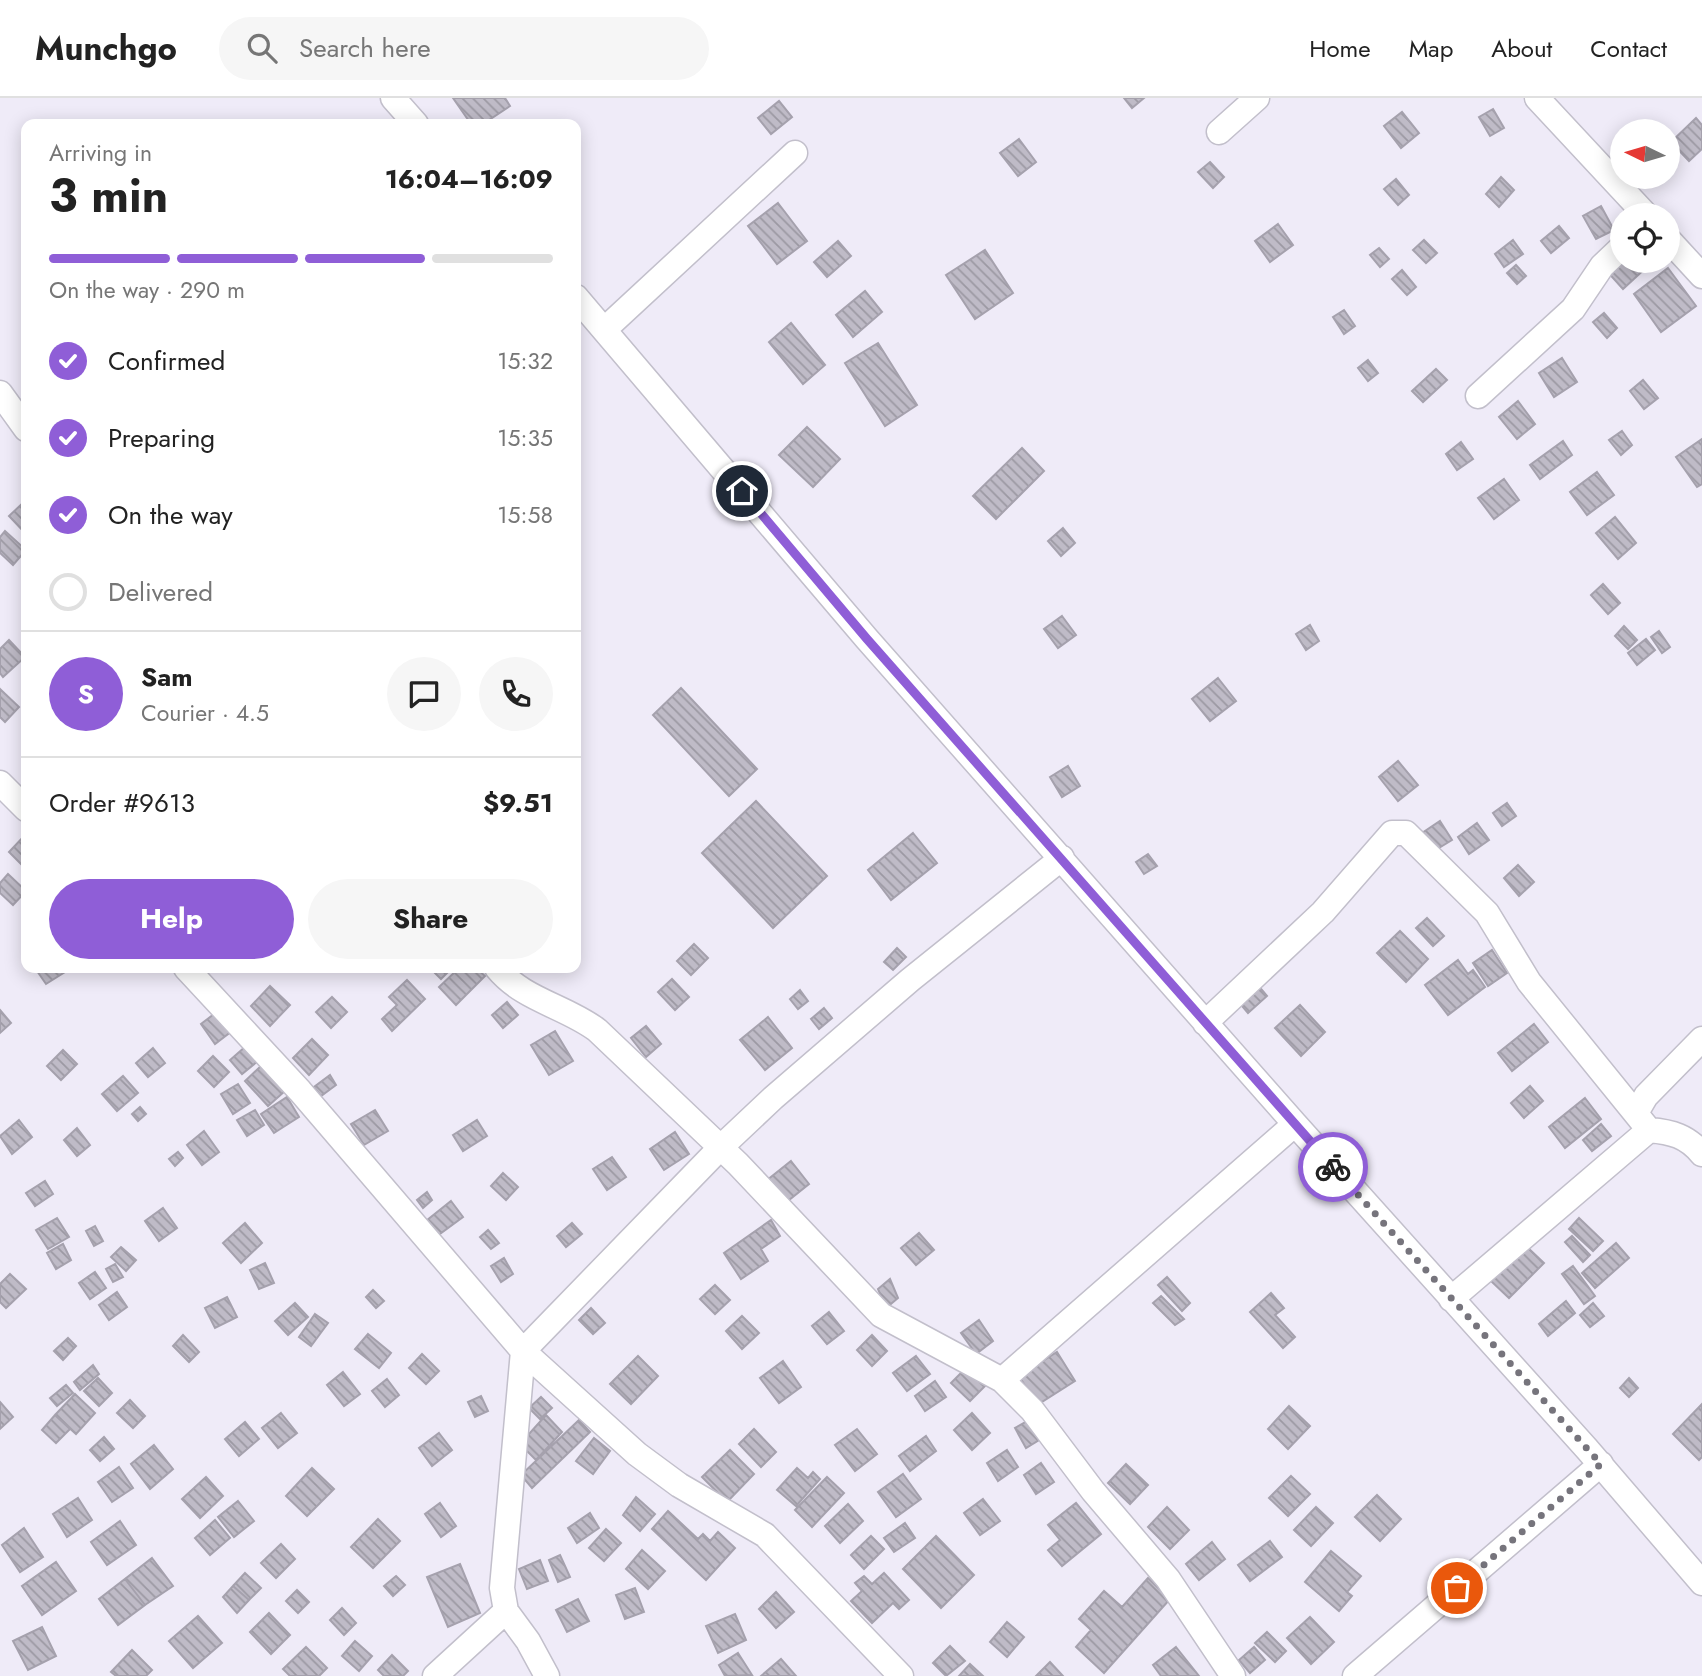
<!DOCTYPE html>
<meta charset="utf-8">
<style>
body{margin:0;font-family:Jost,sans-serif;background:#f6f6f6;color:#222;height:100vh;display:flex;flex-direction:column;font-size:26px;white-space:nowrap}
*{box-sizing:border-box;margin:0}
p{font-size:23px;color:#767676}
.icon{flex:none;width:38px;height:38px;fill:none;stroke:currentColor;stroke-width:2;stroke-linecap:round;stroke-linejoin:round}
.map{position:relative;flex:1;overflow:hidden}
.sheet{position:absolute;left:21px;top:21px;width:560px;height:854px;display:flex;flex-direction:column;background:#fff;border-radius:14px;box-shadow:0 4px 18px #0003}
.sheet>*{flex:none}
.needle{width:46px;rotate:275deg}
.buttons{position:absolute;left:1610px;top:21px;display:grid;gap:14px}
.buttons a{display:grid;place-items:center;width:70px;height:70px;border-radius:50%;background:#fff;box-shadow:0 4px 18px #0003;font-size:35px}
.pin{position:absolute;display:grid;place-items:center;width:60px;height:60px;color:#fff;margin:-30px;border:4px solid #fff;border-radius:50%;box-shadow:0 2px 7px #0007}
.courier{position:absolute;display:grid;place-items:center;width:70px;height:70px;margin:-35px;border:5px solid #8f5ed7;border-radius:50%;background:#fff;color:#222;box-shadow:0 2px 9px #0007}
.head em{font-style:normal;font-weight:700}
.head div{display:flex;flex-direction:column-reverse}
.head{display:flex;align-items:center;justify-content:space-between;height:119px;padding:0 28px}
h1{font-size:46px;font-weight:700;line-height:52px}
.bar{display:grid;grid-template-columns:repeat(4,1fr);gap:10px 7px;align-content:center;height:84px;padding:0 28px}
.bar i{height:9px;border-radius:5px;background:#e0e0e0}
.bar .current{background:#8f5ed7}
.bar p{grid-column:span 4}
.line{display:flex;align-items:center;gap:18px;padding:0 28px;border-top:2px solid #e0e0e0}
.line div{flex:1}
.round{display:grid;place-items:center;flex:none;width:74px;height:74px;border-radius:37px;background:#f6f6f6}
ol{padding:0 28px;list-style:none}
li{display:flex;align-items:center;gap:21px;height:77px}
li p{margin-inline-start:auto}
li .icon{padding:7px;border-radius:50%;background:#8f5ed7;color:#fff;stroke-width:4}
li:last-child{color:#767676}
li i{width:38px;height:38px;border:4px solid #e0e0e0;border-radius:50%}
.primary-button{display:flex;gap:14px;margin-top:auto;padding:14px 28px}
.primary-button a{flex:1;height:80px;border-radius:42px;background:#8f5ed7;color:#fff;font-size:28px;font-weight:700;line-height:80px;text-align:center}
.primary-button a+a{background:#f6f6f6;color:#222}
header{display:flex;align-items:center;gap:42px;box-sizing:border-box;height:98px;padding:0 35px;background:#fff;border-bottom:2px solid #e0e0e0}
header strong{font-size:33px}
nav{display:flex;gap:38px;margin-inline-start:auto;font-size:24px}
.search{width:490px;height:63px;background:#f6f6f6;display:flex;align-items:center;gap:18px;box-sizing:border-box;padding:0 24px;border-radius:38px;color:#767676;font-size:26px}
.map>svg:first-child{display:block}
</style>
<header>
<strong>Munchgo</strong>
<div class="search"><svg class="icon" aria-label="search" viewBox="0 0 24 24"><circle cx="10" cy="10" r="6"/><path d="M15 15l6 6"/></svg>Search here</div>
<nav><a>Home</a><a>Map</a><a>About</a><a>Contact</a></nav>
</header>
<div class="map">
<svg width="1702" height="1578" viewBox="0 0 1702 1578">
<defs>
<pattern id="building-back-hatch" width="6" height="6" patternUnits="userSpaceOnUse" patternTransform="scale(1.75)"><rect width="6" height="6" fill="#bfbbc7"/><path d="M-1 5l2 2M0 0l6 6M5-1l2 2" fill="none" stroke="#9c99a3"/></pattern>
</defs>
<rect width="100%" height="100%" fill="#efebf8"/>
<path fill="url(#building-back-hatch)" stroke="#a5a1ad" stroke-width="2" d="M453 0H505L510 8 483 26H471Z
M1124 0H1144L1132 10Z
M779 3 792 19 771 36 758 20Z
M1493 11 1504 30 1490 38 1479 19Z
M1402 14 1419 35 1401 50 1384 28Z
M1696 20 1702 27V51L1689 63 1671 44Z
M1019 41 1036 64 1018 78 1000 55Z
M1210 64 1224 79 1213 90 1198 74Z
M1501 79 1514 92 1499 109 1486 96Z
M1396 81 1409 97 1398 107 1384 91Z
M778 105 807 143 777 166 748 128Z
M1601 108 1614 132 1596 141 1583 118Z
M1278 126 1293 147 1270 164 1255 143Z
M1559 128 1569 140 1551 155 1541 143Z
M1424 142 1437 155 1426 165 1413 152Z
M1513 142 1523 156 1504 169 1495 156Z
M838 143 851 158 827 179 814 164Z
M1379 150 1389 161 1380 169 1370 157Z
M985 152 1013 195 975 221 946 177Z
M1622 163H1648L1650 166 1623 191 1604 170Z
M1516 167 1526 178 1517 186 1507 175Z
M1668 170 1696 208 1661 234 1634 196Z
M1402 172 1416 189 1407 197 1392 181Z
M865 193 882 214 853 239 836 217Z
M1344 212 1355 228 1344 236 1333 219Z
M1604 215 1617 230 1607 240 1593 224Z
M791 225 825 267 803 286 769 244Z
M878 245 917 307 885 328 845 265Z
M1562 260 1577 284 1554 299 1539 275Z
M1368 262 1378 275 1368 283 1358 270Z
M1436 271 1447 282 1423 304 1412 293Z
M1643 282 1658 300 1644 311 1630 293Z
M1518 303 1535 326 1517 341 1499 319Z
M807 329 840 361 813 389 779 357Z
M1622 333 1632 347 1621 357 1609 342Z
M1702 341V386L1697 389 1676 359Z
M1563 343 1572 357 1540 381 1530 367Z
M1461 344 1473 361 1457 372 1446 356Z
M1022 350 1044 373 996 421 973 398Z
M1597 374 1614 397 1587 417 1570 394Z
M1504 381 1519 402 1494 421 1478 400Z
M24 404 26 406V436L9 418Z
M1615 419 1636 445 1618 461 1596 435Z
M1063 430 1075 445 1061 458 1048 443Z
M5 433 26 452 13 467 0 455V439Z
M1603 486 1620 505 1608 516 1591 497Z
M1062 518 1076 537 1058 550 1044 531Z
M1310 527 1319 543 1306 552 1296 536Z
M1624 528 1637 542 1628 551 1615 538Z
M1659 533 1670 549 1662 555 1651 539Z
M1646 541 1655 552 1637 567 1628 555Z
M9 542 25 559 3 579 0 575V551Z
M1218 580 1236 603 1210 623 1192 601Z
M681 590 757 671 729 698 653 617Z
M0 591 19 609 5 624 0 619Z
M1398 663 1418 687 1398 703 1379 679Z
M1068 668 1080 688 1062 699 1050 679Z
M756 703 827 778 773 830 702 755Z
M1507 705 1516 718 1502 728 1493 715Z
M1440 723 1452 742 1434 753 1422 735Z
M1477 725 1489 742 1469 756 1458 739Z
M913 735 937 765 891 802 868 772Z
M26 736V771L9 754Z
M1148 756 1157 768 1144 776 1136 764Z
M1518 767 1534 784 1519 798 1504 780Z
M8 776 26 793 13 807 0 795V785Z
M1427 820 1444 838 1433 848 1416 830Z
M1400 833 1428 861 1406 884 1377 855Z
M694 846 708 860 691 877 677 863Z
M897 850 906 859 893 872 884 864Z
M1492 852 1507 875 1488 888 1473 865Z
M1458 862 1468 876 1473 872 1485 889 1448 917 1425 887Z
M35 870H62L65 874 46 886Z
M430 870H452L441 881Z
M459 870H476L485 878 456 907 439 889Z
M672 881 689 899 675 912 658 894Z
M407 882 425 901 392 933 382 921 397 907 389 899Z
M1256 885 1267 898 1248 915 1237 902Z
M270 888 290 907 270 928 251 908Z
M800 892 808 903 798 911 790 901Z
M332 899 347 914 331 930 316 914Z
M507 904 518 917 503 930 492 917Z
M1300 907 1325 934 1301 958 1275 930Z
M824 910 832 920 819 931 811 921Z
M0 912 11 925 0 935Z
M218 913 232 933 215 946 201 926Z
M768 919 792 950 765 972 740 942Z
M1534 926 1548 944 1512 973 1498 955Z
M646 928 661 946 646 959 631 940Z
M555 933 573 963 549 977 531 947Z
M312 941 328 957 309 977 293 960Z
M245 949 258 963 242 976 230 962Z
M153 950 165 965 148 979 136 965Z
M63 952 77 966 61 982 47 968Z
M213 958 229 974 214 989 198 973Z
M262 967 285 993 268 1008 245 983Z
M330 977 336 987 321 998 314 989Z
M123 978 138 995 117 1013 102 996Z
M238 986 250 1005 233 1016 221 996Z
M1530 988 1543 1003 1524 1020 1511 1005Z
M287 999 299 1019 274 1035 261 1016Z
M1585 1000 1601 1021 1565 1050 1549 1029Z
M140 1009 146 1016 138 1023 132 1016Z
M255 1012 264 1027 247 1038 237 1022Z
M375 1012 388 1033 364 1047 351 1026Z
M19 1022 32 1039 12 1056 0 1038Z
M477 1022 487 1038 463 1053 453 1037Z
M1601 1026 1611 1038 1592 1053 1583 1042Z
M77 1030 90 1047 77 1058 64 1042Z
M204 1033 219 1054 202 1067 187 1047Z
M675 1034 689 1056 664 1072 650 1051Z
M178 1054 183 1060 175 1068 169 1061Z
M612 1059 626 1079 607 1092 593 1071Z
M791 1063 809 1086 784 1106 766 1083Z
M503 1075 518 1089 506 1102 491 1088Z
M45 1083 53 1096 35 1108 26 1095Z
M427 1094 432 1102 423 1110 417 1102Z
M451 1103 463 1119 437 1138 426 1123Z
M163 1110 177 1130 159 1143 145 1123Z
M57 1120 69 1139 48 1151 36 1132Z
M1579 1120 1603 1143 1593 1153 1569 1131Z
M771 1122 780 1138 761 1151 768 1163 741 1181 724 1155Z
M245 1125 262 1145 241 1165 223 1145Z
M572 1125 582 1136 566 1149 557 1138Z
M95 1128 103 1143 94 1148 86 1133Z
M488 1132 499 1145 491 1151 480 1139Z
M919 1135 934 1152 916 1167 901 1150Z
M1572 1138 1590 1157 1583 1164 1565 1144Z
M1616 1145 1629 1160 1595 1190 1582 1175Z
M63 1146 71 1162 56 1171 47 1155Z
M1526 1148 1544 1165 1509 1200 1491 1183Z
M121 1149 136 1162 126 1173 111 1159Z
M504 1160 513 1176 501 1184 491 1168Z
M265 1165 274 1185 259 1191 250 1172Z
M115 1166 123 1179 113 1184 106 1171Z
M1573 1168 1595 1198 1584 1206 1562 1176Z
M95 1174 106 1190 90 1201 79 1185Z
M10 1176 26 1191 6 1210 0 1204V1186Z
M1167 1179 1190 1205 1182 1213 1158 1187Z
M890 1181 898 1200 886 1210 878 1191Z
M715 1187 730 1202 715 1216 700 1201Z
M373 1192 384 1203 376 1210 366 1199Z
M117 1194 127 1209 109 1222 99 1207Z
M1271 1195 1284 1210 1275 1217 1295 1239 1283 1250 1250 1214Z
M1161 1198 1184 1221 1175 1227 1153 1205Z
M227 1199 237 1219 215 1230 205 1210Z
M1566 1203 1575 1215 1548 1238 1539 1226Z
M295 1205 308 1219 288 1237 275 1223Z
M1593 1205 1604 1218 1590 1229 1580 1217Z
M591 1210 605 1225 593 1236 579 1222Z
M829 1214 844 1233 827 1246 812 1228Z
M315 1216 328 1225 311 1248 299 1239Z
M742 1218 759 1235 742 1251 726 1233Z
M979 1222 993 1243 976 1256 961 1235Z
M368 1236 391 1255 379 1270 355 1251Z
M183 1237 199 1254 189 1264 173 1248Z
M872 1237 887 1253 872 1268 857 1252Z
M68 1240 76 1248 63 1262 54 1253Z
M1057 1254 1075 1283 1037 1307 1019 1278Z
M422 1256 439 1273 426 1286 409 1270Z
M638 1258 658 1278 631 1306 610 1286Z
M916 1258 930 1276 907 1293 893 1275Z
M783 1263 801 1289 779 1305 760 1280Z
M93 1267 99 1276 80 1292 74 1284Z
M966 1270 985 1288 970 1303 951 1285Z
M343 1274 360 1296 344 1308 327 1287Z
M98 1280 112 1295 99 1308 84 1293Z
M1629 1280 1638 1290 1629 1299 1620 1290Z
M387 1281 399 1297 385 1309 372 1293Z
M935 1283 946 1299 925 1313 915 1298Z
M66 1287 73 1295 57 1308 50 1300Z
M75 1296 95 1315 76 1336 55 1317Z
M481 1298 488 1313 475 1319 468 1304Z
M541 1299 552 1310 540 1321 529 1310Z
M130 1302 145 1318 133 1330 117 1315Z
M0 1304 13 1319 0 1331Z
M1702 1306V1359L1699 1362 1673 1336Z
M1289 1308 1310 1328 1288 1351 1268 1331Z
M281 1315 297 1335 278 1350 262 1330Z
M972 1315 990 1335 972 1352 954 1332Z
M55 1317 70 1331 56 1345 42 1332Z
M546 1317 562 1334 536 1362 520 1346Z
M579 1322 590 1334 532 1390 521 1377Z
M1029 1322 1044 1339 1026 1350 1015 1330Z
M245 1324 259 1341 239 1358 225 1341Z
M754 1331 776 1354 761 1369 739 1346Z
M857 1331 877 1356 855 1373 835 1347Z
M439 1335 452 1352 432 1368 419 1350Z
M926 1338 936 1353 910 1373 899 1358Z
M104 1339 114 1351 100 1363 90 1352Z
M594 1340 610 1353 593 1376 576 1363Z
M154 1347 173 1371 150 1391 131 1366Z
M730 1352 754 1376 727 1404 702 1379Z
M1007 1352 1018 1369 998 1383 987 1365Z
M1041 1365 1054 1384 1036 1396 1024 1377Z
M1126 1366 1148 1387 1130 1406 1108 1385Z
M119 1369 133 1390 112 1404 98 1384Z
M312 1370 334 1391 307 1418 286 1398Z
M797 1370 808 1380 813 1374 820 1381 796 1408 777 1392Z
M903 1376 921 1401 896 1419 878 1394Z
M1291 1378 1310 1396 1288 1418 1269 1400Z
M206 1379 223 1398 200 1420 182 1401Z
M827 1379 844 1395 812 1429 795 1412Z
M1377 1397 1401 1421 1380 1443 1355 1419Z
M636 1399 655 1416 640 1433 623 1417Z
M78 1400 92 1422 67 1439 53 1416Z
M983 1401 1000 1423 980 1437 964 1415Z
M238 1403 254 1423 234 1439 218 1419Z
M440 1405 456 1428 441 1439 425 1416Z
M1076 1405 1101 1436 1062 1468 1048 1452 1060 1442 1048 1427Z
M848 1406 863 1423 840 1445 825 1428Z
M1167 1409 1189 1432 1170 1451 1148 1429Z
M1316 1409 1333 1425 1311 1448 1294 1432Z
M668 1413 698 1441 703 1436 710 1443 718 1434 735 1450 706 1482 652 1431Z
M590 1415 599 1430 577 1445 568 1430Z
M378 1421 400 1443 373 1470 351 1449Z
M215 1422 230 1440 210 1457 195 1440Z
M120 1423 136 1447 107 1467 91 1444Z
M905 1425 915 1440 894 1454 884 1440Z
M24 1430 43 1459 20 1474 2 1447Z
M606 1431 621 1445 604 1463 589 1450Z
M871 1438 884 1451 864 1471 851 1457Z
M936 1438 974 1477 941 1510 903 1471Z
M1270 1443 1282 1459 1250 1483 1238 1467Z
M1212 1444 1225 1461 1199 1482 1186 1466Z
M281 1446 295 1461 276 1480 261 1465Z
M642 1452 665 1473 648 1491 626 1471Z
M1331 1453 1361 1478 1347 1494 1352 1498 1339 1513 1305 1484Z
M560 1457 570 1479 558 1484 549 1462Z
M152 1460 173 1488 145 1507 125 1481Z
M540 1462 548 1483 527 1491 519 1471Z
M56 1464 76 1493 42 1517 22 1488Z
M460 1466 480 1515 448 1529 427 1479Z
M245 1475 261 1490 249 1502 233 1488Z
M884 1475 909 1502 899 1511 893 1505 872 1525 851 1503 862 1493 855 1485 864 1478 872 1486Z
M396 1478 405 1487 393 1498 384 1488Z
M1148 1480 1170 1501 1104 1575 1076 1549 1091 1532 1079 1521 1104 1493 1122 1509Z
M125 1481 145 1507 118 1527 99 1501Z
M233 1488 249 1502 237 1515 223 1499Z
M635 1490 644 1514 625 1521 616 1497Z
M297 1492 309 1504 298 1515 286 1503Z
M776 1494 794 1514 776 1530 759 1511Z
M578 1501 589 1523 567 1534 556 1512Z
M342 1510 356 1525 344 1537 330 1522Z
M269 1515 290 1537 271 1556 250 1534Z
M735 1516 746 1542 718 1555 706 1528Z
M198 1518 222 1545 193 1570 169 1543Z
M1310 1519 1334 1544 1311 1566 1287 1540Z
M1007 1524 1024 1539 1007 1559 990 1544Z
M42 1529 56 1558 28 1572 13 1543Z
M1267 1534 1286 1553 1275 1564 1255 1545Z
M355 1543 372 1558 359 1573 342 1558Z
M950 1548 965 1563 946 1578 933 1565Z
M306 1549 327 1570 319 1578H290L283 1571Z
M1176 1549 1199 1578H1161L1153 1567Z
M1254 1549 1265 1562 1250 1575 1239 1562Z
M132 1552 152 1572 146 1578H116L111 1574Z
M738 1555 752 1577 725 1578 719 1567Z
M392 1557 408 1573 403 1578H384L378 1572Z
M781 1561 796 1578H761Z
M1050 1564 1063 1578H1036Z
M970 1566 983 1578H959Z"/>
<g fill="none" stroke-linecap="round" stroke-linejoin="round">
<defs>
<path id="minor" d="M393 0 416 26
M1537 0 1646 117
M1219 34 1257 0
M1668 141 1702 178
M576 199 867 541 1295 1026 1587 1351 1702 1485
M605 231 795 55
M0 295 26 331
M1478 298 1573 211 1602 168 1622 149
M0 685 26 711
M186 870 300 993 523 1253 637 1356 679 1387 765 1437 901 1578
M497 870C523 902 565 908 597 932L738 1066 881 1217 1002 1282
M1205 925 1323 814 1392 735H1406L1487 815 1529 884 1649 1032
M1636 1015 1646 998 1702 941
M1451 1201 1649 1032C1672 1034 1687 1038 1702 1056
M435 1578 506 1513
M547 1578 528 1543 506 1513 502 1490 523 1253 721 1049 773 1000 910 882 1062 760
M1233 1578 1168 1481 1093 1393 1032 1312 1002 1282 1295 1026
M1355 1578 1601 1366"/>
</defs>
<use href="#minor" stroke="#c2bfcb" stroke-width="27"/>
<use href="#minor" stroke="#fff" stroke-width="24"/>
</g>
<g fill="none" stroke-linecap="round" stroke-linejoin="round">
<path stroke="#76747c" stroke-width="7" stroke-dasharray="0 12.6" d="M1333 1069 1601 1366 1457 1490"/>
<path stroke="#8f5ed7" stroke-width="9" d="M742 393 867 541 1333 1069"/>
</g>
</svg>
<div class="buttons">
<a><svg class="needle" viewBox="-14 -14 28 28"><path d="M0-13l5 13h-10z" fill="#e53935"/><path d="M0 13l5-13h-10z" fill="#767676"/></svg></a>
<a><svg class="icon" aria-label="locate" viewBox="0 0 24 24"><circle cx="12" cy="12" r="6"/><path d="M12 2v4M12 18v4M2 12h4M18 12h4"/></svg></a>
</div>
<div class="pin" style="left:1457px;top:1490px;background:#ea580c"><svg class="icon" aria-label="bag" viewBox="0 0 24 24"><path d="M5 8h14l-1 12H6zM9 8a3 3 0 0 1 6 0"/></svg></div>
<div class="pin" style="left:742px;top:393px;background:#1f2937"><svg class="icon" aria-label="home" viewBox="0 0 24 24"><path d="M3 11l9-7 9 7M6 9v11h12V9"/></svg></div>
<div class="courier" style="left:1333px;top:1069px"><svg class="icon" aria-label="bike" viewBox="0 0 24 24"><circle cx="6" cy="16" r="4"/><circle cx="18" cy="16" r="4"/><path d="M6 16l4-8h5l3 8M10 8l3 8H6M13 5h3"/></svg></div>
<section class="sheet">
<div class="head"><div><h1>3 min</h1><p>Arriving in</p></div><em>16:04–16:09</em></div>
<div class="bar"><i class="current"></i><i class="current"></i><i class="current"></i><i></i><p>On the way · 290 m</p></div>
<ol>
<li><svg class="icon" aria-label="check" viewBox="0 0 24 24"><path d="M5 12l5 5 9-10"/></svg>Confirmed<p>15:32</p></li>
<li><svg class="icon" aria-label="check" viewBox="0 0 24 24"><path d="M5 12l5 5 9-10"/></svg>Preparing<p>15:35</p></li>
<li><svg class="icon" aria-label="check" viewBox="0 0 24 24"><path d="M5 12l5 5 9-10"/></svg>On the way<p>15:58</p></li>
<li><i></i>Delivered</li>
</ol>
<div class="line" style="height:126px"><b class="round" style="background:#8f5ed7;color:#fff">S</b><div><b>Sam</b><p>Courier · 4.5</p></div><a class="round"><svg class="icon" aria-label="chat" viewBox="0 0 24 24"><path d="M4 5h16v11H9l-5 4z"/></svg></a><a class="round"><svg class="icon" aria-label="phone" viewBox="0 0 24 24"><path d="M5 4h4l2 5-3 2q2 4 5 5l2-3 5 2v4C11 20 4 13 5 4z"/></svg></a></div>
<div class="line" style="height:91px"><div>Order #9613</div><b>$9.51</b></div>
<div class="primary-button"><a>Help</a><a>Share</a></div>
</section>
</div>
